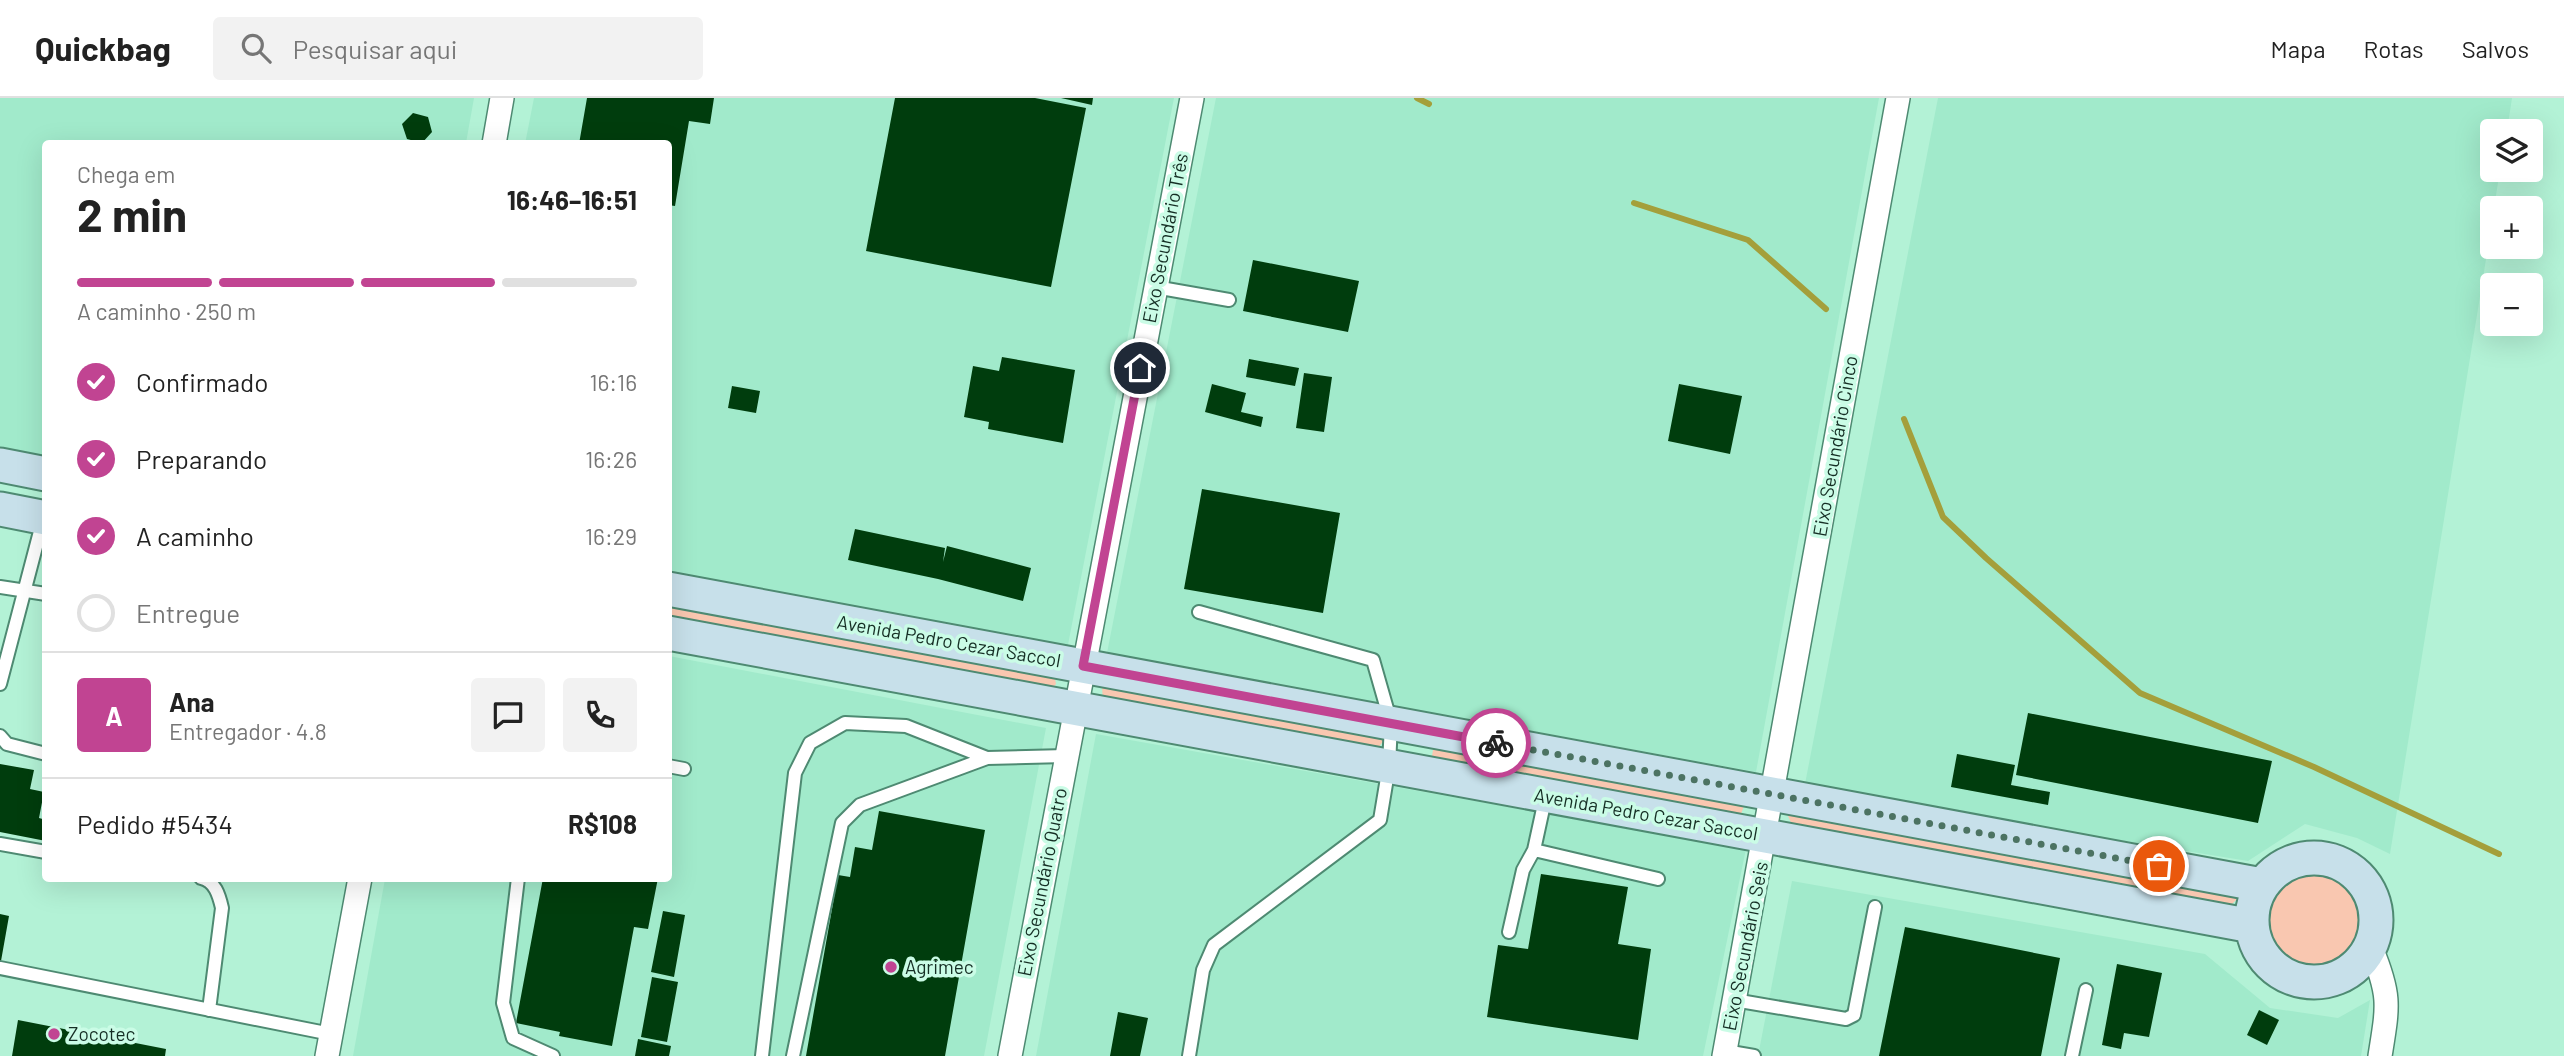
<!DOCTYPE html>
<html lang="pt">
<meta charset="utf-8">
<style>
body{margin:0;font-family:Barlow,sans-serif;background:#f2f2f2;color:#222;height:100vh;display:flex;flex-direction:column;font-size:26px;white-space:nowrap}
*{box-sizing:border-box;margin:0}
p{font-size:23px;color:#767676}
.icon{flex:none;width:38px;height:38px;fill:none;stroke:currentColor;stroke-width:2;stroke-linecap:round;stroke-linejoin:round}
.map{position:relative;flex:1;overflow:hidden}
.panel{position:absolute;left:42px;top:42px;width:630px;height:742px;display:flex;flex-direction:column;background:#fff;border-radius:7px;box-shadow:0 7px 28px #0002}
.panel>*{flex:none}
.controls{position:absolute;left:2480px;top:21px;display:grid;gap:14px}
.controls a{display:grid;place-items:center;width:63px;height:63px;border-radius:7px;background:#fff;box-shadow:0 7px 28px #0002;font-size:35px}
.pin{position:absolute;display:grid;place-items:center;width:60px;height:60px;color:#fff;margin:-30px;border:4px solid #fff;border-radius:50%;box-shadow:0 2px 7px #0007}
.courier{position:absolute;display:grid;place-items:center;width:70px;height:70px;margin:-35px;border:5px solid #c14492;border-radius:50%;background:#fff;color:#222;box-shadow:0 2px 9px #0007}
.summary em{font-style:normal;font-weight:700}
.summary div{display:flex;flex-direction:column-reverse}
.summary{display:flex;align-items:center;justify-content:space-between;height:119px;padding:0 35px}
h1{font-size:46px;font-weight:700;line-height:52px}
.bar{display:grid;grid-template-columns:repeat(4,1fr);gap:10px 7px;align-content:center;height:84px;padding:0 35px}
.bar i{height:9px;border-radius:5px;background:#e0e0e0}
.bar .on{background:#c14492}
.bar p{grid-column:span 4}
.line{display:flex;align-items:center;gap:18px;padding:0 35px;border-top:2px solid #e0e0e0}
.line div{flex:1}
.round{display:grid;place-items:center;flex:none;width:74px;height:74px;border-radius:7px;background:#f2f2f2}
ol{padding:0 35px;list-style:none}
li{display:flex;align-items:center;gap:21px;height:77px}
li p{margin-inline-start:auto}
li .icon{padding:7px;border-radius:50%;background:#c14492;color:#fff;stroke-width:4}
li:last-child{color:#767676}
li i{width:38px;height:38px;border:4px solid #e0e0e0;border-radius:50%}
header{display:flex;align-items:center;gap:42px;box-sizing:border-box;height:98px;padding:0 35px;background:#fff;border-bottom:2px solid #e0e0e0}
header strong{font-size:33px}
nav{display:flex;gap:38px;margin-inline-start:auto;font-size:24px}
.search{width:490px;height:63px;background:#f2f2f2;display:flex;align-items:center;gap:18px;box-sizing:border-box;padding:0 24px;border-radius:7px;color:#767676;font-size:26px}
.map>svg:first-child{display:block}
</style>
<header>
<strong>Quickbag</strong>
<div class="search"><svg class="icon" aria-label="search" viewBox="0 0 24 24"><circle cx="10" cy="10" r="6"/><path d="M15 15l6 6"/></svg>Pesquisar aqui</div>
<nav><a>Mapa</a><a>Rotas</a><a>Salvos</a></nav>
</header>
<div class="map">
<svg width="2564" height="958" viewBox="0 0 2564 958">
<rect width="100%" height="100%" fill="#b3f2d6"/>
<path fill="#a1eacb" d="M0 0H474L466 45 46 46 45 360 0 352Z
M534 0H1174L1066 557 669 479 668 46H525Z
M1216 0H1879L1756 674 1107 555Z
M1938 0H2512L2507 33H2492V72H2500L2494 110H2492V124L2390 756 2357 740 2305 726 2248 763 1804 691Z
M669 558 1046 630 984 958H353L385 781 668 780Z
M1096 636 1746 751 1703 958H1036Z
M1792 783 2205 856 2270 910 2338 920 2370 902 2361 958H1758Z"/>
<path fill="#f9c7b0" d="M668 503 1054 576 1056 586 1048 595 669 523Z
M1109 586 1380 632 1384 642 1376 653 1103 603 1102 589Z
M1434 646 1744 708 1741 716 1729 717 1443 665 1432 658Z
M1789 712 2235 790 2237 801 2227 811 1793 729 1788 718Z
M2267 822a47 47 0 1 1 94 0a47 47 0 1 1-94 0Z"/>
<g fill="none" stroke-linecap="round" stroke-linejoin="round">
<path stroke="#a49f3b" stroke-width="6" d="M1417 0 1429 6
M1634 105 1748 142 1826 211
M1904 321 1943 419 1986 460 2140 595 2314 669 2499 756"/>
</g>
<path fill="#003d0d" d="M587 0H714L710 26 689 23 675 108 668 107V46H579Z
M895 0H1035L1086 10 1051 189 866 153Z
M1061 0H1093L1092 7Z
M413 15 428 19 432 34 422 45 407 41 402 26Z
M1253 162 1359 183 1348 234 1243 213Z
M1002 259 1075 272 1063 345 988 331 989 324 964 319 973 268 999 273Z
M1249 261 1299 270 1295 288 1246 279Z
M1304 275 1332 279 1324 334 1296 330Z
M1212 286 1246 295 1241 314 1263 319 1261 329 1205 314Z
M1679 286 1742 298 1730 356 1668 343Z
M732 288 760 293 756 315 728 310Z
M1202 391 1340 415 1323 515 1184 491Z
M855 431 945 450 943 464 947 448 1031 470 1023 503 938 481 848 462Z
M2028 615 2272 663 2258 725 2016 677Z
M1957 656 2015 667 2011 687 2050 694 2048 707 1951 689Z
M0 666 34 672 30 691 44 694 39 720 46 722V743L0 734Z
M879 713 985 732 945 958H806L838 777 850 779 855 749 872 752Z
M1541 776 1628 789 1618 846 1651 851 1638 942 1487 919 1498 847 1528 851Z
M543 780H658L648 831 634 829 612 948 559 938 560 934 516 925Z
M663 813 685 817 674 879 651 874Z
M0 816 9 818 1 863H0Z
M1905 829 2060 860 2041 958H1879Z
M2117 866 2162 875 2149 939 2124 935 2121 951 2102 947Z
M652 879 678 884 667 944 641 939Z
M2259 912 2279 922 2267 947 2247 937Z
M1118 914 1148 920 1140 958H1110Z
M18 922 166 951 165 958H12Z
M638 941 671 948 669 958H635Z"/>
<g fill="none" stroke-linecap="round" stroke-linejoin="round">
<defs>
<path id="lane" d="M1155 189 1229 202
M0 489 46 496
M0 586 43 422
M0 638 7 646 46 656
M668 668 684 671
M0 746 46 754
M1534 752 1546 697
M201 780C215 783 219 797 222 810L209 912
M518 780 503 905 513 940 553 958
M1509 834 1523 772 1534 752 1658 781
M0 870 331 936
M1734 902 1846 921 1854 917 1875 809
M1725 953 1754 958
M762 958 795 675 810 645 845 625 906 628 987 660 1066 658
M793 958 842 725 860 707 987 660
M1189 958 1203 872 1214 847 1380 722 1389 668 1391 625 1373 562 1199 514
M2072 958 2086 892"/>
<path id="street" d="M494 46 502 0
M2371 850C2391 898 2388 908 2380 958
M327 958 360 780
M1010 958 1192 0
M1724 958 1898 0"/>
<path id="secondary" d="M0 367 46 376
M0 411 46 420
M668 491 2262 787
M668 535 2252 828
M2252 822a62 62 0 1 1 124 0a62 62 0 1 1-124 0Z"/>
</defs>
<use href="#lane" stroke="#4e8a72" stroke-width="16"/>
<use href="#street" stroke="#4e8a72" stroke-width="26"/>
<use href="#secondary" stroke="#4e8a72" stroke-width="37"/>
<use href="#lane" stroke="#fff" stroke-width="12"/>
<use href="#street" stroke="#fff" stroke-width="23"/>
<use href="#secondary" stroke="#c7e0ea" stroke-width="33"/>
</g>
<g fill="none" stroke-linecap="round" stroke-linejoin="round">
<path stroke="#4c7362" stroke-width="7" stroke-dasharray="0 12.6" d="M1496 645 2159 768"/>
<path stroke="#c14492" stroke-width="9" d="M1140 270 1083 568 1496 645"/>
</g>
<g fill="#c14492" stroke="#cafce6" stroke-width="2.5">
<circle cx="891" cy="869" r="7"/>
<circle cx="54" cy="936" r="7"/>
</g>
<g text-anchor="middle" stroke-width="7" stroke-linejoin="round" paint-order="stroke">
<g font-size="19" fill="#152e24" stroke="#cafce6">
<text transform="translate(1165 140) rotate(-79)" y="7">Eixo Secundário Três</text>
<text transform="translate(1835 348) rotate(-80)" y="7">Eixo Secundário Cinco</text>
<text transform="translate(949 543) rotate(10)" y="7">Avenida Pedro Cezar Saccol</text>
<text transform="translate(1646 716) rotate(10)" y="7">Avenida Pedro Cezar Saccol</text>
<text transform="translate(1042 784) rotate(-79)" y="7">Eixo Secundário Quatro</text>
<text transform="translate(1745 848) rotate(-79)" y="7">Eixo Secundário Seis</text>
</g>
<g font-size="19" fill="#152e24" stroke="#cafce6" text-anchor="start">
<text x="905" y="876">Agrimec</text>
<text x="68" y="943">Zocotec</text>
</g>
</g>
</svg>
<div class="controls">
<a><svg class="icon" aria-label="layers" viewBox="0 0 24 24"><path d="M12 4l9 5-9 5-9-5zM3 14l9 5 9-5"/></svg></a>
<a>+</a>
<a>−</a>
</div>
<div class="pin" style="left:2159px;top:768px;background:#ea580c"><svg class="icon" aria-label="bag" viewBox="0 0 24 24"><path d="M5 8h14l-1 12H6zM9 8a3 3 0 0 1 6 0"/></svg></div>
<div class="pin" style="left:1140px;top:270px;background:#1f2937"><svg class="icon" aria-label="home" viewBox="0 0 24 24"><path d="M3 11l9-7 9 7M6 9v11h12V9"/></svg></div>
<div class="courier" style="left:1496px;top:645px"><svg class="icon" aria-label="bike" viewBox="0 0 24 24"><circle cx="6" cy="16" r="4"/><circle cx="18" cy="16" r="4"/><path d="M6 16l4-8h5l3 8M10 8l3 8H6M13 5h3"/></svg></div>
<section class="panel">
<div class="summary"><div><h1>2 min</h1><p>Chega em</p></div><em>16:46–16:51</em></div>
<div class="bar"><i class="on"></i><i class="on"></i><i class="on"></i><i></i><p>A caminho · 250 m</p></div>
<ol>
<li><svg class="icon" aria-label="check" viewBox="0 0 24 24"><path d="M5 12l5 5 9-10"/></svg>Confirmado<p>16:16</p></li>
<li><svg class="icon" aria-label="check" viewBox="0 0 24 24"><path d="M5 12l5 5 9-10"/></svg>Preparando<p>16:26</p></li>
<li><svg class="icon" aria-label="check" viewBox="0 0 24 24"><path d="M5 12l5 5 9-10"/></svg>A caminho<p>16:29</p></li>
<li><i></i>Entregue</li>
</ol>
<div class="line" style="height:126px"><b class="round" style="background:#c14492;color:#fff">A</b><div><b>Ana</b><p>Entregador · 4.8</p></div><a class="round"><svg class="icon" aria-label="chat" viewBox="0 0 24 24"><path d="M4 5h16v11H9l-5 4z"/></svg></a><a class="round"><svg class="icon" aria-label="phone" viewBox="0 0 24 24"><path d="M5 4h4l2 5-3 2q2 4 5 5l2-3 5 2v4C11 20 4 13 5 4z"/></svg></a></div>
<div class="line" style="height:91px"><div>Pedido #5434</div><b>R$108</b></div>
</section>
</div>
